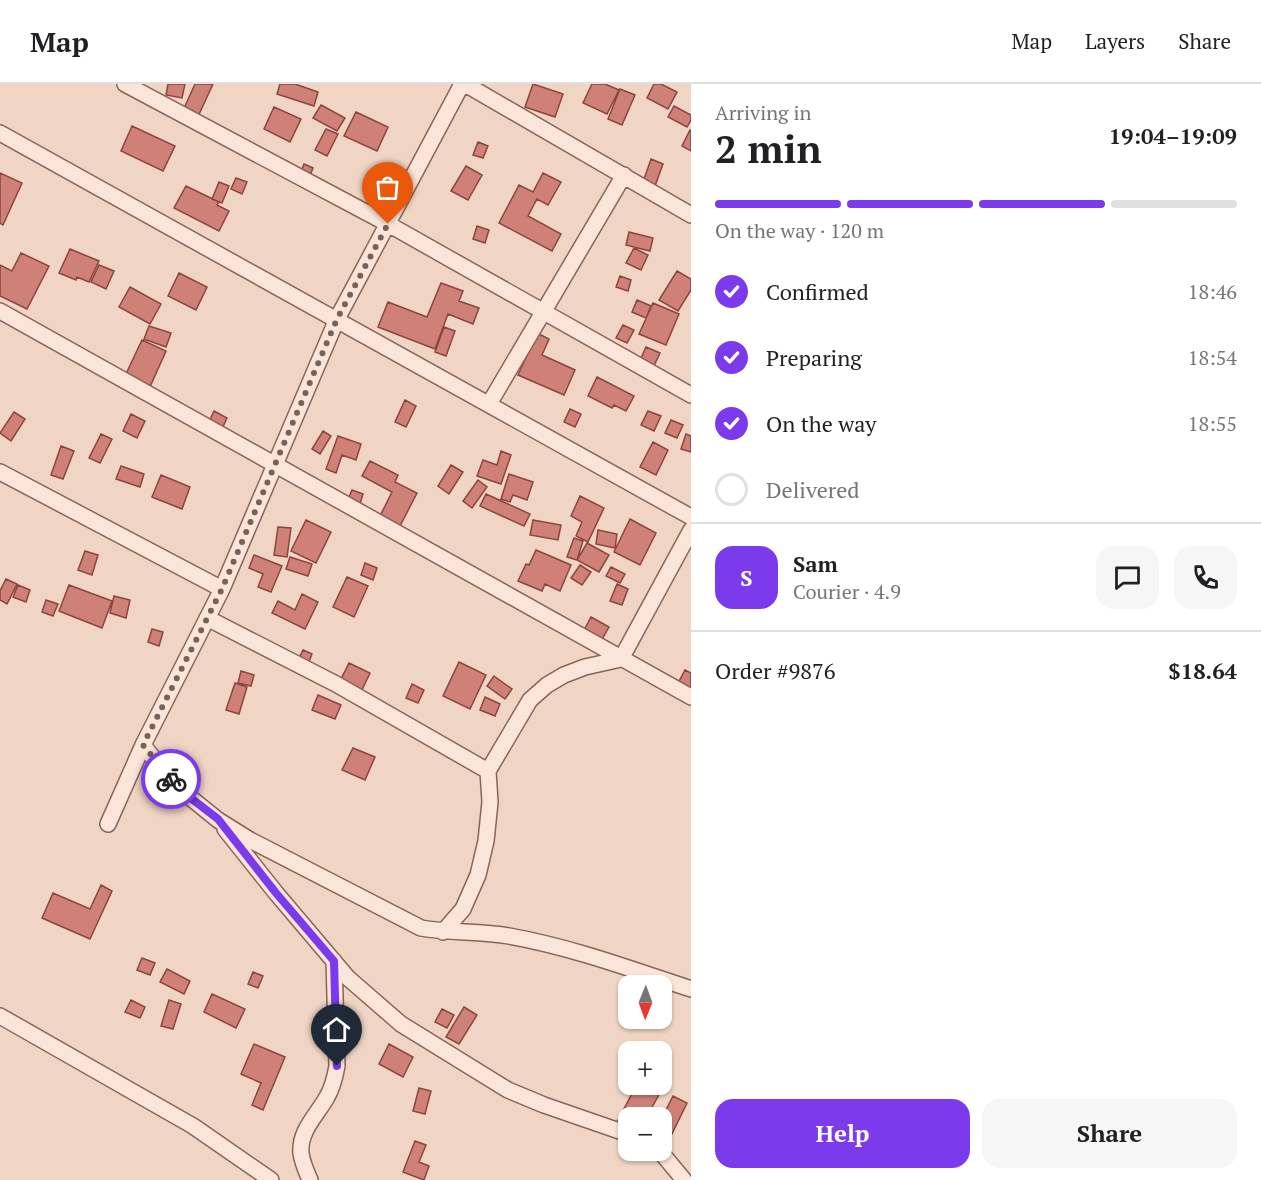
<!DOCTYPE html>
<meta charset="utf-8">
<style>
body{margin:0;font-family:"PT Serif",serif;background:#f6f6f6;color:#202124;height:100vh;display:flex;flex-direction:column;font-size:22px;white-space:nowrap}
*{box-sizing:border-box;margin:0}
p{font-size:20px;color:#757577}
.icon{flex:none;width:33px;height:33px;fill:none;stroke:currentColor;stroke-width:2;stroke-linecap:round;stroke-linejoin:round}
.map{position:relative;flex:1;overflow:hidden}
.side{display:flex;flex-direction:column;background:#fff;width:570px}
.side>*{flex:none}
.needle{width:39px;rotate:181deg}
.tools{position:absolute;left:618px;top:891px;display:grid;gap:12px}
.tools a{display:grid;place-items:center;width:54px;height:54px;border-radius:12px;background:#fff;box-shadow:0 2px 4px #0004;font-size:30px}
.pin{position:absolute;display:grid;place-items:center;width:51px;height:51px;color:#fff;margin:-62px -26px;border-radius:50% 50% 50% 0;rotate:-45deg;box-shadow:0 0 6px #0007}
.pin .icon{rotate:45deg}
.courier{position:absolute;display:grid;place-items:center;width:60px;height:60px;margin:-30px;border:4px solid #7c3aed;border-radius:50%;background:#fff;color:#222;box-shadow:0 2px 8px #0007}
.head em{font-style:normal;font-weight:600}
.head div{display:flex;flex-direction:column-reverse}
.head{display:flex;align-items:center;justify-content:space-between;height:102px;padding:0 24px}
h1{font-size:39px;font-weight:600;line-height:45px}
.bar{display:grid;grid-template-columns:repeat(4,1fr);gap:9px 6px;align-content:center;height:72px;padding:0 24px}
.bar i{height:8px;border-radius:4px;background:#e0e0e0}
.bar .selected{background:#7c3aed}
.bar p{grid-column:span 4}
.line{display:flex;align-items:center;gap:15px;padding:0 24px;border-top:2px solid #e0e0e0}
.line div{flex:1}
.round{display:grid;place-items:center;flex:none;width:63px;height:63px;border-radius:18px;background:#f6f6f6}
ol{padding:0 24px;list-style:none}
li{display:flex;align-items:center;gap:18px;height:66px}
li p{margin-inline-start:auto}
li .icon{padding:6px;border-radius:50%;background:#7c3aed;color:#fff;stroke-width:4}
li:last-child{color:#757577}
li i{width:33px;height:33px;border:3px solid #e0e0e0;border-radius:50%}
.action{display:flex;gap:12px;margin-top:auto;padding:12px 24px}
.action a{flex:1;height:69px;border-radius:18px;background:#7c3aed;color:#fff;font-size:24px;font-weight:600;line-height:69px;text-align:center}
.action a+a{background:#f6f6f6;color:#202124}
header{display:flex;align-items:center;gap:36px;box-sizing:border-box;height:84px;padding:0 30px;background:#fff;border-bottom:2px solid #e0e0e0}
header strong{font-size:28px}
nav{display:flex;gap:33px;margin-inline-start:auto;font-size:21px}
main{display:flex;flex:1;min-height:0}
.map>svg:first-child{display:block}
</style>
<header>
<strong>Map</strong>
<nav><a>Map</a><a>Layers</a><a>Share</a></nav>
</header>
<main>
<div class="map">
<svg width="691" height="1096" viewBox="0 0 691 1096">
<rect width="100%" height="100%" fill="#f0d5c4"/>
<path fill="#cf8178" stroke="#8b453e" stroke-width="1.5" d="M168 0H185L182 14 166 11Z
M195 0H213L195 39 180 33Z
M280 0H295L318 8 314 22 277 10Z
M533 0 563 10 555 33 525 23Z
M592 0H605L619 6 607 30 583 19Z
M654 0H661L677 8 668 25 647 14Z
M620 5 635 11 622 41 608 35Z
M321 21 345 34 337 47 313 34Z
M674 22 691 31V36L687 43 668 33Z
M274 23 301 35 290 58 264 45Z
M356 28 388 43 377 67 344 52Z
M132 42 175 62 163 87 121 67Z
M326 45 338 50 327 72 315 66Z
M690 46 691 47V67L682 62Z
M478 58 488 62 483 74 473 71Z
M651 75 663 80 655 102 643 98Z
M304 80 313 84 308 97 299 93Z
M466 82 482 91 468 116 451 107Z
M0 89 22 99 3 141 0 139Z
M543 89 561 98 548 121 537 115 528 132 561 150 552 167 499 139 519 101 533 108Z
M236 94 247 98 242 110 231 105Z
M219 98 229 102 222 119 212 115Z
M186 102 219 118 217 121 229 127 219 147 174 124Z
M477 142 489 146 485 159 473 155Z
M629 148 653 154 650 167 626 161Z
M634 164 648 171 641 186 626 179Z
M70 165 99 177 89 198 77 193 76 196 59 189Z
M21 169 49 182 27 225 0 212V181L12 187Z
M99 181 114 187 106 205 91 198Z
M677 187 691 195V206L678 227 659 216Z
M179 189 207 203 196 226 168 212Z
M620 192 631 196 628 207 616 203Z
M441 199 463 207 459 217 479 224 473 240 448 230 435 265 378 243 388 218 427 233Z
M130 203 161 220 150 240 119 223Z
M637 216 651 222 646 234 632 228Z
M653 219 679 230 666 261 639 250Z
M623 241 634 246 627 259 616 254Z
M149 242 171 249 166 263 144 255Z
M444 243 455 247 446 272 435 268Z
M537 249 549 255 542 271 575 286 564 311 518 291Z
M142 256 166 267 149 305 124 294Z
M646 263 660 269 652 286 638 281Z
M597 293 634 312 626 327 614 321 612 324 588 312Z
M405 316 416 322 406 343 395 338Z
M570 325 581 330 575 343 564 338Z
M214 327 227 334 221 347 208 340Z
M648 327 661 332 654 347 641 341Z
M14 328 25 335 11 357 0 349Z
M131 330 145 337 137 354 123 347Z
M671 336 683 341 677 354 665 349Z
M323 347 331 352 320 370 312 365Z
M101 350 112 355 100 379 89 374Z
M686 350 691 352V368L681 365Z
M338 352 361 360 356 376 342 371 336 389 326 385Z
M653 358 668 366 656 391 640 383Z
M61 362 74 367 63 395 51 391Z
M501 367 511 371 501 400 477 392 483 376 497 381Z
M370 377 398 391 395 398 417 409 400 442 380 432 392 408 362 392Z
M451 381 463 388 449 410 438 402Z
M121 382 144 390 140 403 116 395Z
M509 390 533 398 527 416 513 411 510 418 501 415Z
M161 391 190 403 182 425 152 413Z
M478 396 487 403 472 424 463 417Z
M352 406 363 410 359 423 347 418Z
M486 410 530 430 524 442 480 422Z
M580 412 604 424 588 458 576 452 582 438 571 432Z
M630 435 656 449 640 481 614 468Z
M306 436 331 448 316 479 291 467Z
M533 436 561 441 558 456 530 451Z
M278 443 291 444 287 473 274 471Z
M598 446 617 450 615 464 596 460Z
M574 454 583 457 577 476 567 473Z
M587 459 609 471 599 488 577 476Z
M536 466 571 481 560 507 545 500 542 507 518 497 526 480 529 481Z
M85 467 98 471 92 491 78 486Z
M254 471 282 482 271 508 258 503 263 490 249 484Z
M290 473 312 480 308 492 286 485Z
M365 479 377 484 373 496 361 491Z
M580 481 591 488 582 501 571 494Z
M611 483 625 490 620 499 606 492Z
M347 493 368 502 354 533 333 523Z
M6 495 17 500 7 520 0 516V507Z
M617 500 628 505 622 521 610 517Z
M18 501 30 506 26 518 13 513Z
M69 501 112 517 102 544 59 527Z
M302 510 318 518 305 545 272 529 278 517 295 526Z
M114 512 130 516 126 534 110 529Z
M46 516 58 520 53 532 42 528Z
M591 533 609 543 601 557 583 548Z
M152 545 163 548 159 562 148 558Z
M303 566 312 570 307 583 297 578Z
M459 578 486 591 470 625 443 612Z
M349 579 370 589 359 612 338 601Z
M685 586 691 589V608L677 601Z
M241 587 254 591 251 602 238 599Z
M494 592 512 605 505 615 487 602Z
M235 599 247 603 239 630 226 626Z
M412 600 424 606 418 619 406 614Z
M318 611 341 621 335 635 312 626Z
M485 613 500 620 495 632 480 626Z
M353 664 375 673 365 696 342 686Z
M101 801 112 807 90 855 42 834 53 809 90 825Z
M142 874 155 879 150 891 137 886Z
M167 885 190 897 184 910 160 898Z
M253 888 263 892 258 904 248 900Z
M212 910 245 925 236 944 204 928Z
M131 916 145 923 140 934 125 928Z
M169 916 181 920 173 945 161 942Z
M464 923 477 931 459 960 446 953Z
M442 925 454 931 447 944 435 938Z
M254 960 285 973 263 1026 252 1021 261 999 241 990Z
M389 960 413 973 403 993 379 980Z
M637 1000H649L661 1007 646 1034H628V1049L615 1042Z
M419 1004 431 1007 425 1030 413 1027Z
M673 1012 687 1019 669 1056 662 1052V1034Z
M662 1054 667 1056 659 1073 647 1068 662 1066Z
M415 1057 426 1061 419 1078 429 1082 424 1096 403 1088Z"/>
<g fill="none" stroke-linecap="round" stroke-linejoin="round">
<defs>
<path id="street" d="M125 0 388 140 691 311
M465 0 691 131
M0 49 691 433
M0 227 691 613
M489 320 624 91
M0 388 222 505
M207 534 336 600 488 687
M143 661 165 689 192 715 218 736 250 756 421 844C450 849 480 847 509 852 571 863 631 885 691 905
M108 740 143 661 222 505 337 235 462 0
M225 745 276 809 348 894 401 940 508 1006 544 1021 628 1050
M443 848 463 825 478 791 486 757 490 718 488 687 530 616 547 601 564 591 585 583 621 575 691 446
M0 932 193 1042 271 1096
M659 1066 684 1096
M310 1096C306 1087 302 1078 301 1069 299 1047 317 1031 327 1013 333 1003 335 993 337 982L334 877"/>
</defs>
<use href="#street" stroke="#8b6459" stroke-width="18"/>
<use href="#street" stroke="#fae5d8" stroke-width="15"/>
</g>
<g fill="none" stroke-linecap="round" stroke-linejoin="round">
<path stroke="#7a6158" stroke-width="6" stroke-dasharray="0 10.8" d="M171 695 143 661 222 505 337 235 388 140"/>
<path stroke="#7c3aed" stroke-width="8" d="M171 695 192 715 218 735 276 809 334 877 337 982"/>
</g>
</svg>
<div class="tools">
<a><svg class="needle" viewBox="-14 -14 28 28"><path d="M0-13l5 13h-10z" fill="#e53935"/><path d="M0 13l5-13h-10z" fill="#757577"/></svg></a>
<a>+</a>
<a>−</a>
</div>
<div class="pin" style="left:388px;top:140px;background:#ea580c"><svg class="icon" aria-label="bag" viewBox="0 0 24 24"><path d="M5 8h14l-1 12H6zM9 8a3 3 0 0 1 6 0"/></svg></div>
<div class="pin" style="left:337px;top:982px;background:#1f2937"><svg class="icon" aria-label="home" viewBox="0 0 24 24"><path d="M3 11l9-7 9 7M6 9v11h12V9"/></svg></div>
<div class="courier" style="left:171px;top:695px"><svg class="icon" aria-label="bike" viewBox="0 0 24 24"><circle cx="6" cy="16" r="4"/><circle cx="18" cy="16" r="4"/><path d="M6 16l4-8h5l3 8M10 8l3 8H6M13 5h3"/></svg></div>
</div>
<section class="side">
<div class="head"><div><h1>2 min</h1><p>Arriving in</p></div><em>19:04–19:09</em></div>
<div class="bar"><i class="selected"></i><i class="selected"></i><i class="selected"></i><i></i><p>On the way · 120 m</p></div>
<ol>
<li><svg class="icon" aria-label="check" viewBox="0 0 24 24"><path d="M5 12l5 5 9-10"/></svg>Confirmed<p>18:46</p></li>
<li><svg class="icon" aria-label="check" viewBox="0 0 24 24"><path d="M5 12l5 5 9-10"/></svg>Preparing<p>18:54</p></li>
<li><svg class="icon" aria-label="check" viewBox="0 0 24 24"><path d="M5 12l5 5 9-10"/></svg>On the way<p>18:55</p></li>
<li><i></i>Delivered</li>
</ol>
<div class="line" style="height:108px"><b class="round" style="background:#7c3aed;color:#fff">S</b><div><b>Sam</b><p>Courier · 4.9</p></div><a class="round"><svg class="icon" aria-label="chat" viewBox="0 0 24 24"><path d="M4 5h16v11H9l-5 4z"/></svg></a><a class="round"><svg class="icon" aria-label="phone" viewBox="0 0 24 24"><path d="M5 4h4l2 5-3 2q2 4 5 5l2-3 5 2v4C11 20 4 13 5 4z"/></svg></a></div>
<div class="line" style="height:78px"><div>Order #9876</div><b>$18.64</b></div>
<div class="action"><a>Help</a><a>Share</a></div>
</section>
</main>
